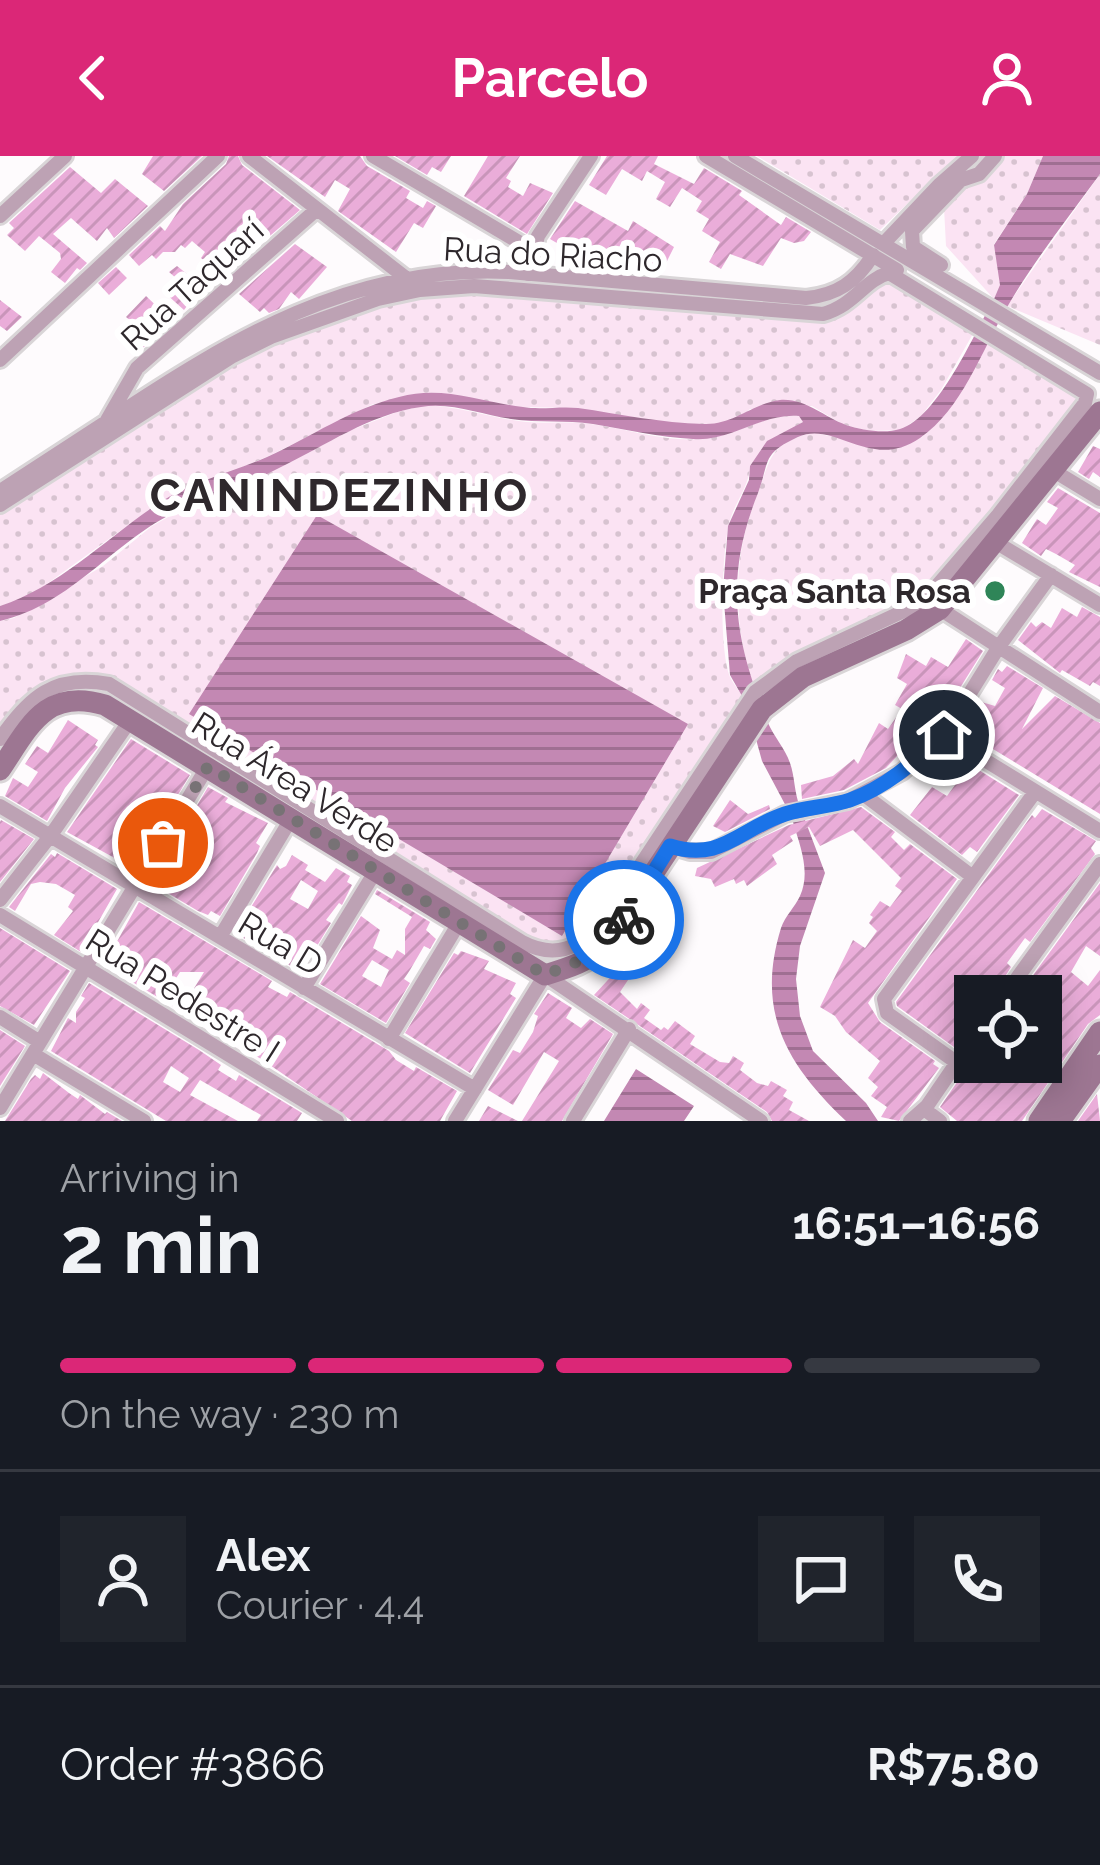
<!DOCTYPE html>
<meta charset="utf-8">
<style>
body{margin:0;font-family:Raleway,sans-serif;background:#20242c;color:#f1f3f6;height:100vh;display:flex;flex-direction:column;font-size:45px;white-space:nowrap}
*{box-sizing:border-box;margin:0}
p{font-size:39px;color:#9ea1a6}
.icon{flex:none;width:66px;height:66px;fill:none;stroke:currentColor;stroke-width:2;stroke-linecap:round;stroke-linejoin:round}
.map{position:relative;height:965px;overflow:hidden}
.drawer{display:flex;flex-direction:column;background:#171b24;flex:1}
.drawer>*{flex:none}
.controls{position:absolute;left:954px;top:819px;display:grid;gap:24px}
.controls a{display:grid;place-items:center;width:108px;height:108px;border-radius:0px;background:#171b24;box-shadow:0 6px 30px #0003;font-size:60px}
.pin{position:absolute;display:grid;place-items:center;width:102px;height:102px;color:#fff;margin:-51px;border:6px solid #fff;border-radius:50%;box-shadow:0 3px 12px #0007}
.courier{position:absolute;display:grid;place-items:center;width:120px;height:120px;margin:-60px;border:9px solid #1a73e8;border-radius:50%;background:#fff;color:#222;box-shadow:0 3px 15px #0007}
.summary em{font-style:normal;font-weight:700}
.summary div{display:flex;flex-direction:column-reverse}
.summary{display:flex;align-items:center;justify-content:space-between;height:204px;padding:0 60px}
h1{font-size:78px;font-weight:700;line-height:90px}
.bar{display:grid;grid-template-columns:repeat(4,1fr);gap:18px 12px;align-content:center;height:144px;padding:0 60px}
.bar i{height:15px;border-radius:9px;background:#363941}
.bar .current{background:#db2777}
.bar p{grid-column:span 4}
.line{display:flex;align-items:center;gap:30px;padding:0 60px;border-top:3px solid #363941}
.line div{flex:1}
.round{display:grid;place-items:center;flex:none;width:126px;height:126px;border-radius:0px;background:#20242c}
header{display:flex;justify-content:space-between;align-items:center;height:156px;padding:0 60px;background:#db2777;color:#fff;font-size:54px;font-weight:700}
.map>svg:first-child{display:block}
</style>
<header><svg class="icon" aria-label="back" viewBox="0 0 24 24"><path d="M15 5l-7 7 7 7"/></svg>Parcelo<svg class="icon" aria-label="person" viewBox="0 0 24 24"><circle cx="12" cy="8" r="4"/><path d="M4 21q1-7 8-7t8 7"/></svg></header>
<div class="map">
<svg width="1100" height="965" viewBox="0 0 1100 965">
<defs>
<pattern id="grass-dots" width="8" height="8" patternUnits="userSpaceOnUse" patternTransform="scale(3)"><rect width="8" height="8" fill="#fbe3f3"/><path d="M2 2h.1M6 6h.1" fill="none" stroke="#d7c3d0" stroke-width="1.8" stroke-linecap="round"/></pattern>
<pattern id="water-rules" width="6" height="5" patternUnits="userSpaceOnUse" patternTransform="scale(3)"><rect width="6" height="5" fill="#c388b3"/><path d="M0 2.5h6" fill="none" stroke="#9f6f92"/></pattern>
<pattern id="building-hatch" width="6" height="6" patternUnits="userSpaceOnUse" patternTransform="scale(3)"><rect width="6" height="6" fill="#eaadd9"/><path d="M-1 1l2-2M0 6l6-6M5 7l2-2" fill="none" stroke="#c995ba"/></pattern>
</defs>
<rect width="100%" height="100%" fill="#fefbfd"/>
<path fill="url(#grass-dots)" d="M757 0H957L880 74Z
M980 0H1043L1027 38 994 88 1001 129 994 143 946 90 943 32Z
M1100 18V189L1007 150Z
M883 117 978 169 941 234 921 260 901 274 868 275 842 268 812 250 750 253 738 264 711 269 662 266 572 252 373 248 271 299 160 346 29 441 0 450V349L271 181 444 130 822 158Z
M992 178 1087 238 936 433 797 505 755 536C733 470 731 406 756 341 772 303 766 289 814 276L828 280 922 281 959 239Z
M426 249C461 251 492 262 526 266 548 268 570 265 591 268 627 273 665 286 701 283 736 281 764 257 799 260L804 265 780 281 750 310C749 333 732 349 728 372 722 403 718 496 731 523 736 532 742 537 746 547L589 782 541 794 121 534 66 528 0 583V465L14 462 103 410 152 370 179 355 220 341 354 273 397 256Z"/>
<path fill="url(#water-rules)" d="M1043 0H1100V18C1068 62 1033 106 1006 153 981 196 962 253 920 282 871 316 835 264 798 281 761 298 770 305 758 337 724 422 734 483 768 567 774 581 785 592 790 607 795 621 794 636 800 651L788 654 762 605 746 547 730 519 723 434 728 370 749 324 750 310 767 285 803 266 799 260C761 257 731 286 693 283 659 281 627 274 593 268 566 264 538 267 511 263 481 259 452 246 421 251 370 258 325 290 279 312 246 329 212 340 178 355 114 384 73 448 0 465V450C61 430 106 382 159 347 191 326 232 316 267 301 311 281 352 252 399 241 444 229 479 246 523 251 541 254 560 250 578 252 620 258 661 267 704 268 734 269 751 248 780 244 805 242 824 261 846 269 862 274 884 278 900 273 938 262 975 176 994 143L1000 129 994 89 1027 38Z
M317 359 688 568 562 780 189 558Z
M805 664 825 717 800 790 796 823 800 860 813 895 866 947 878 965H846C787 909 755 856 781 772 785 760 795 751 800 740 811 716 800 690 793 666Z
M636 913 694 950 684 965H604Z"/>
<path fill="url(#building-hatch)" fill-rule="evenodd" d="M153 0H202L164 35 142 18Z
M229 0H238L242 9 300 54 264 85 261 83 224 121 201 102 205 96 192 85 185 92 181 89 175 96H163L156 103 152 99 139 110 129 99 160 70 165 75 183 48 226 8Z
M267 0H360L367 10 410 35 406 42 423 52 427 45 436 50 423 72 414 67 396 96 338 55 350 33 335 24 325 41Z
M395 0H451L441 16 432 11 427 19Z
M488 0H520L506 22 511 25 508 31 523 40 530 27 553 37 527 78 464 40Z
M607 0H658L654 8 694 28 704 12 742 35 739 39 781 69 786 61 811 76 804 85 794 87 781 82 763 110 730 98 721 113 709 106 720 86 702 75 709 63 696 55 702 45 682 32 670 51 656 43 665 26 647 15 642 25 622 13 606 39 589 29Z
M70 11 101 37 115 23 148 50 114 82 107 72 97 85 71 62 53 78 87 107 80 114 77 112 65 127 51 116 61 103 60 97 39 80 25 95 7 79 14 72 9 67Z
M575 45 628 75 633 65 674 91 661 117 638 107 643 97 622 85 616 98 601 91 596 101 579 100 550 83Z
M295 88 327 111 299 143 291 136 279 153 269 157 264 152 260 156 239 138Z
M177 110 202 130 184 154 164 136 177 123 169 116Z
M116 111 127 122 109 139 98 127Z
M146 140 169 162 161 176 137 197 119 183 132 166 126 161Z
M0 144 22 161 7 175 0 170Z
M1093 290 1100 293V321L1093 316 1089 323 1078 316Z
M1058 332 1100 357V431L1069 416 1075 409 1056 398 1046 393 1041 400 1022 387 1037 363 1046 369 1058 352 1047 346Z
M1082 451 1100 461V530L1093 526 1090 530 1062 514 1060 517 1018 484 1031 466 1036 471 1042 466 1051 472 1062 452 1077 461Z
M966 483 983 495 935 572 928 578 924 576 902 601 898 599 886 612 844 634 802 643 801 629 833 620 854 603 858 608 879 567 888 573 902 553 895 549 907 528 897 522 906 498 926 510 931 501 948 511Z
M1007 510 1043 532 1022 573 1055 540 1100 567V658L993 593 992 585 972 577V561L967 563 978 545 995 550 1005 532 992 524 998 513 1002 516Z
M68 564 98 584 95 589 98 591 65 632 47 665 5 640 13 622 28 631 38 616 25 608 37 590 48 597Z
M131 583 190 619 133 712 67 676Z
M945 593 1019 639 977 696 970 691 962 699 910 659 932 631 947 640 958 625 940 614 936 621 923 613Z
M208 631 228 642 225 646 268 667 256 687 260 690 257 697 220 760 211 755 208 759 198 755 151 727Z
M730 644 748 658 769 649 770 653 725 676 713 670Z
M861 651 895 676 891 681 904 694 910 688 957 723 868 847 880 866 935 905 933 908 939 912 899 965 881 961 887 951 871 940 878 931 868 922 880 905 846 876 835 860 820 851 853 784 865 792 877 775 869 767 873 761 870 759 880 745 890 751 902 735 895 730 901 722 853 674 820 690 809 671 790 680 793 685 772 699 777 708 747 730 744 724 736 728 734 723 715 731 711 723 695 720 697 712 789 669Z
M1042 653 1096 685 1091 692 1095 698 1030 786 1025 782 1007 807 1011 811 993 840H975V864L954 891 897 850 896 846 1032 659 1035 662Z
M1 664 34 683 0 726V666Z
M57 697 117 733 81 796 54 779 73 755 68 751 75 739 56 728 40 726 31 728 15 755 9 751 51 698 55 701Z
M292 699 308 709 305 714 325 726 336 712 350 720 347 726 352 729 342 749 339 747 326 764 331 767 301 816 235 777 277 709 280 713 286 710ZM301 724 318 735 308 753 290 743Z
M1100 727V800L1086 790 1071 816 1088 830 1100 814V859L1088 868 1022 965H957L940 951 975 900V906H1041V840H1018Z
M377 734 430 766 426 774 436 783 430 793 424 790 410 814 404 823 410 827 386 867 320 828 361 760 380 774 373 792 392 803 397 794 405 799V773L412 761 375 738ZM372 804 389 814 381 831 362 820Z
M139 746 272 825 268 831 287 841 290 836 389 895 396 904 414 915 416 911 457 935 440 965H352L261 903 104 809ZM180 816H204L190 839 173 827Z
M0 772 70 815 34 869 0 850Z
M461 795 489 805 484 813 516 827 510 838 516 842 470 917 405 877 454 797 458 799Z
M619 812 630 821 620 836 637 853 641 847 650 854 644 862 661 874 664 871 668 874 675 865 695 880 690 888 720 906 729 907 733 900 744 907 740 914 757 927 768 930 771 925 787 934 783 940 793 946 789 954 809 965H772L767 956 594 839Z
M89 827 199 894 221 909 218 914 236 925 239 919 302 957 297 965H257L261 959 200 924 190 939 238 965H166L51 895 68 862 76 867V856L85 842 81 840ZM171 910 189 922 180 936 163 926Z
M548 837 572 852 566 862 581 872 590 863 613 878 562 965H522L559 905 544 896 513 949 488 934 513 894 520 897 533 876 538 860 534 858Z
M0 874 25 890 0 930Z
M43 917 69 937 78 943 80 939 105 958 107 956 122 965H5L31 923 35 919 40 923Z
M1097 938 1100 965H1078Z
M488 950 518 965H479Z"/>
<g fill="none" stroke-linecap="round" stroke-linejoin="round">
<defs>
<path id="street" d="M249 0 406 122
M373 0 534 95 527 118
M706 0 897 114
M735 0 1100 217
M0 60 65 0
M885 86 939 29 972 0
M534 95 538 80 591 0
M941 109 913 91 912 75 961 24 979 18 995 0
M0 204 218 0
M106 266C231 183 354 108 509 116L806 142C837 139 856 126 873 99
M1054 315 1100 343
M0 335 106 266 137 212 316 54
M0 349 231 201 271 181 378 143 420 134 474 130 823 158C855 149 864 124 889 117L1087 238 1085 247 998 359 923 446 797 505 755 536 602 767C580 793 554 803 522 786L109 528C54 518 29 541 0 583
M997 387 1100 449
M940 453 1100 556
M944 579 1100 675
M863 638 973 721
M0 650 475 933
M670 690 690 696H711L785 658 848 645 902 616 944 579 998 492 1051 419
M0 744 51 679 131 563
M0 759 337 965
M220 781 291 663
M304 832 375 716
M1004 840 1100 708
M0 861 40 886
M389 883 459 767
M33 898 144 965
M956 906 887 857 884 843 1035 636
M0 952 208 610
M455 965 545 819 761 965
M573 965 629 873
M910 965 927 950
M940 965 928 956 927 950 975 880"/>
<path id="secondary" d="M0 614C29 571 45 531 105 549L545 819C568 812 588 806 606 789L762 553 803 521 906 474 940 453 1100 256
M1039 965 1100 876
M1060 965 1100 909"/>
</defs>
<use href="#street" stroke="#d9d5d7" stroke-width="20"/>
<use href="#secondary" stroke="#d9d5d7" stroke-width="27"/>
<use href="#street" stroke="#bda2b4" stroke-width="14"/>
<use href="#secondary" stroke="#9d7692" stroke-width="21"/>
</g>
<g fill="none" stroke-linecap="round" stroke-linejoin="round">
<path stroke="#777275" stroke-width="12" stroke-dasharray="0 21.6" d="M163 687 208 610 545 819 596 798 624 764"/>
<path stroke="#1a73e8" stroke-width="15" d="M624 764 670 690C722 706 739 673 785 658 806 651 829 651 850 644 887 631 916 604 944 579"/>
</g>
<circle fill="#2f8558" stroke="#fff" stroke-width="4.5" cx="995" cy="435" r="12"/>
<g text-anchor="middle" stroke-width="12" stroke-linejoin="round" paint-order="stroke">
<g font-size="33" fill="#2e282c" stroke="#fff">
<text transform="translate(553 98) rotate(3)" y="12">Rua do Riacho</text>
<text transform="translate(192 128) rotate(-42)" y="12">Rua Taquarí</text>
<text transform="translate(295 626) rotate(32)" y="12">Rua Área Verde</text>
<text transform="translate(281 787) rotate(31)" y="12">Rua D</text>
<text transform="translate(183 839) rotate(32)" y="12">Rua Pedestre I</text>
</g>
<g font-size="33" font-weight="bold" fill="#2e282c" stroke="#fff" text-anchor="end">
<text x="971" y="447">Praça Santa Rosa</text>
</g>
<g font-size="45" font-weight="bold" letter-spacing="3" fill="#2e282c" stroke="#fff">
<text x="340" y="355">CANINDEZINHO</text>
</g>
</g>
</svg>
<div class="controls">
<a><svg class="icon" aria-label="locate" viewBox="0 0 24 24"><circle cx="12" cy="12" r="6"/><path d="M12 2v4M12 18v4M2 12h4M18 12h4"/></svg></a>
</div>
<div class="pin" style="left:163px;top:687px;background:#ea580c"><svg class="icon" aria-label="bag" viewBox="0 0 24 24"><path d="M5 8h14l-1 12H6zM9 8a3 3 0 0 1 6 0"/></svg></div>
<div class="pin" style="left:944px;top:579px;background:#1f2937"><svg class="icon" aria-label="home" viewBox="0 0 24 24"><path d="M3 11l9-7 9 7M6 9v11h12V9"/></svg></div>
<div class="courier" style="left:624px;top:764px"><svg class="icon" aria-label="bike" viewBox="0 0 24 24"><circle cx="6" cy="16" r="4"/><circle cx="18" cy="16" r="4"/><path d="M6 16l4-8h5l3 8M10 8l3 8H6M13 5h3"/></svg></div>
</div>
<section class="drawer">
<div class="summary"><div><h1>2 min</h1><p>Arriving in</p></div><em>16:51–16:56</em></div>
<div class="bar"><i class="current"></i><i class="current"></i><i class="current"></i><i></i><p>On the way · 230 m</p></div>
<div class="line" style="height:216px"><a class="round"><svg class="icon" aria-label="person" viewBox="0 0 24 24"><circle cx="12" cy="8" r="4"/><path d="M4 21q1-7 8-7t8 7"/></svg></a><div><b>Alex</b><p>Courier · 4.4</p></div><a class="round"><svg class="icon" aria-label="chat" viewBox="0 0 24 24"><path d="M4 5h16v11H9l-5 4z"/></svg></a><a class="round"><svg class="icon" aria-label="phone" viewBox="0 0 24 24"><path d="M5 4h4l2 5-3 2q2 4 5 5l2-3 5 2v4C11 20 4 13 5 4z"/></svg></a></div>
<div class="line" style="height:156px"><div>Order #3866</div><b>R$75.80</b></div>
</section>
